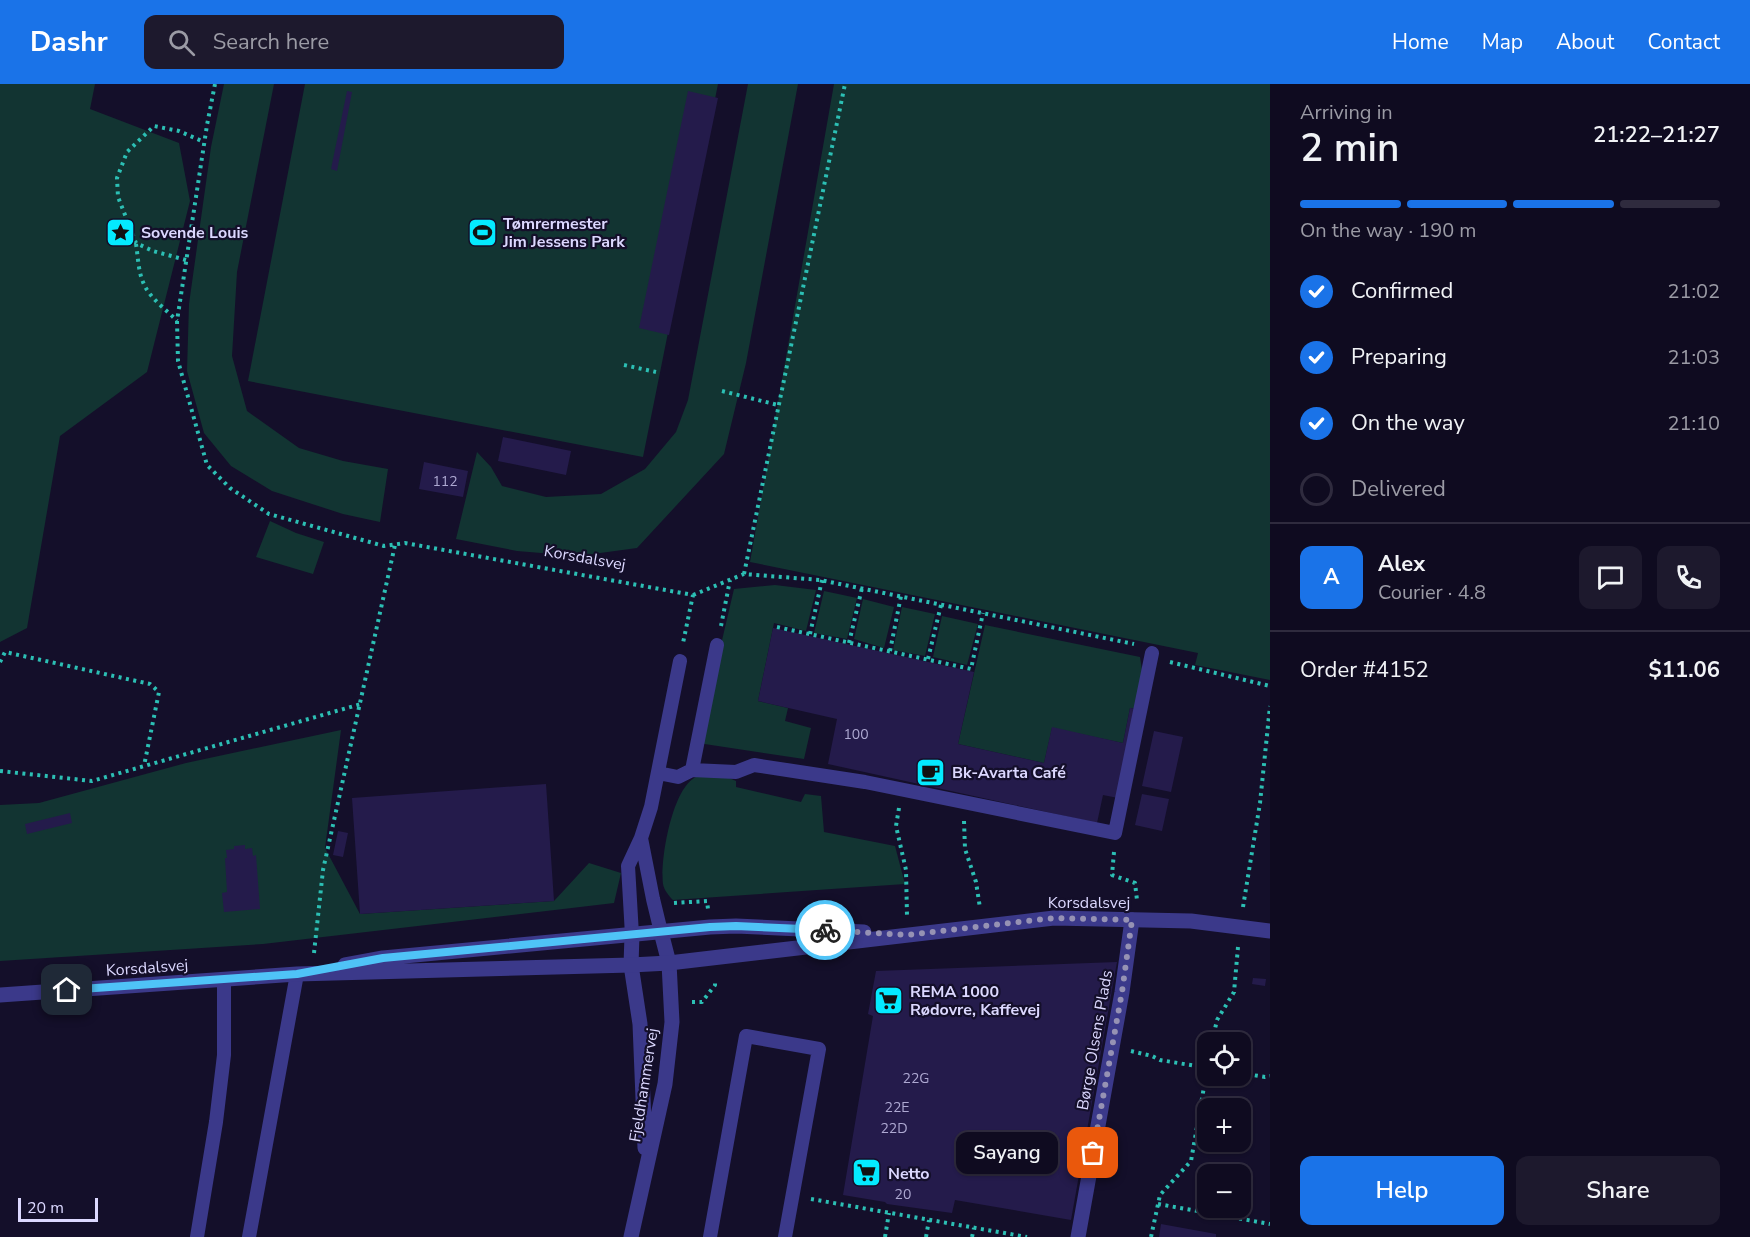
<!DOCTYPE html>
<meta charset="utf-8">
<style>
body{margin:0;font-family:"Nunito Sans",sans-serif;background:#1d192d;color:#f1f3f6;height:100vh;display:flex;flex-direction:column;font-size:22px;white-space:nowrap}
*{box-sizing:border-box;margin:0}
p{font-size:20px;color:#9b9ba5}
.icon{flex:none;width:33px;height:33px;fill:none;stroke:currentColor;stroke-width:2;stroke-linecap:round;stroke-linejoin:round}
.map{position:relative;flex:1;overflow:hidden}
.drawer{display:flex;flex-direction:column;background:#0f0b20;width:480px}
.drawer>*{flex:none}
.tools{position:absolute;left:1197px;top:948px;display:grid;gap:12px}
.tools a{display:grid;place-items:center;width:54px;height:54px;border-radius:12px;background:#0f0b20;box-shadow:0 2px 4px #0004,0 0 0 2px #2f2b3e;font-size:30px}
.scale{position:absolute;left:18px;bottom:15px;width:80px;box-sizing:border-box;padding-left:6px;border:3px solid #dcd8ff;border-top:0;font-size:16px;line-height:21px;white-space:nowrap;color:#dcd8ff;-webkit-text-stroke:4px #140f2a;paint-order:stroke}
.pin{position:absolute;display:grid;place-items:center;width:51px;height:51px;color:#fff;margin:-26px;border-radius:12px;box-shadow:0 3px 9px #0006}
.courier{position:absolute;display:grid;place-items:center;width:60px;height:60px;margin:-30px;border:4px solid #4fc3f7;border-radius:50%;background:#fff;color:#222;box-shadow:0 2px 8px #0007}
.bubble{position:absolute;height:42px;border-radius:12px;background:#0f0b20;box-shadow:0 2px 4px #0004,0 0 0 2px #2f2b3e;font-size:20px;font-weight:600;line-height:42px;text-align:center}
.summary em{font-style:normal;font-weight:600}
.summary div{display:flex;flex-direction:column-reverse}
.summary{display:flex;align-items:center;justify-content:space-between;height:102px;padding:0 30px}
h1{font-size:39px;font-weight:600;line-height:45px}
.bar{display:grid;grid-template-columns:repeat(4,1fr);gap:9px 6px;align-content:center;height:72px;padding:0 30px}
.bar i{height:8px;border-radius:4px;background:#2f2b3e}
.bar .active{background:#1a73e8}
.bar p{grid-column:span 4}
.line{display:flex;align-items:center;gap:15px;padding:0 30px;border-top:2px solid #2f2b3e}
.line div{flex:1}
.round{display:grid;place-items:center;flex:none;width:63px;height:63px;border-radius:12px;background:#1d192d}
ol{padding:0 30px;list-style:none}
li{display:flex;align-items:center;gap:18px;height:66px}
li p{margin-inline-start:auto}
li .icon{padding:6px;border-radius:50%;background:#1a73e8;color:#fff;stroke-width:4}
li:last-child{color:#9b9ba5}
li i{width:33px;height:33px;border:3px solid #2f2b3e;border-radius:50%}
.cta{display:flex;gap:12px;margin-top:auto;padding:12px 30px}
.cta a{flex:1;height:69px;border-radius:12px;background:#1a73e8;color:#fff;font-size:24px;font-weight:600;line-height:69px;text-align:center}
.cta a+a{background:#1d192d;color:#f1f3f6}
header{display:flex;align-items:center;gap:36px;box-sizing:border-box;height:84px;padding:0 30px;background:#1a73e8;color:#fff}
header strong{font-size:28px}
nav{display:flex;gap:33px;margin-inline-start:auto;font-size:21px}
.search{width:420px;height:54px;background:#1d192d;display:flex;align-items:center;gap:15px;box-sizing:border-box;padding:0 21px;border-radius:12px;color:#9b9ba5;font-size:22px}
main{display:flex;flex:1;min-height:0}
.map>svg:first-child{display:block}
</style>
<header>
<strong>Dashr</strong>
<div class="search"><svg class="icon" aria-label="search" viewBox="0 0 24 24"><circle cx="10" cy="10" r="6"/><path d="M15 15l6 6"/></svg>Search here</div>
<nav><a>Home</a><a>Map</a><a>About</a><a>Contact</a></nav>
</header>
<main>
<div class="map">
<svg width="1270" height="1153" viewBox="0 0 1270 1153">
<rect width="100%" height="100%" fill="#140f2a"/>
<path fill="#123432" d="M0 0H95L90 25 179 59 190 117 147 288 60 352 27 544 0 558Z
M224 0H274L237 188 232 272 247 327 299 364 343 377 388 385 380 438 343 430 272 407 231 382 204 349 187 287 189 220 211 63Z
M305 0H718L643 373 248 297Z
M748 0H798L746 279 724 370 637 464 578 472 517 467 456 455 477 368 491 383 502 402 546 413 601 410 645 385 676 348 688 316Z
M834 0H1270V596L1195 581 1198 569 750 478Z
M270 437 296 449 324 458 313 490 256 473Z
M775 501 816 506 806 547 774 539 758 617 788 624 785 637 811 644 804 675 698 659 734 505Z
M824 507 857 514 847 555 814 549Z
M863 515 894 523 884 564 854 555Z
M902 523 935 530 925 572 893 566Z
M942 532 978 540 967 581 933 573Z
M985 541 1140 573 1142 586 1137 625 1130 624 1123 659 1052 644 1044 679 958 660Z
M341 646 325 764 360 830 554 817 589 779 621 789 614 819 263 860 0 877V721L39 719 186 679Z
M722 691 736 697V703L801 718 805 710 821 712 824 748 895 762 905 800 673 816C669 812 664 806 663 800 660 777 672 701 698 692 705 690 715 692 722 691Z"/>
<path fill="#241b4b" d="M347 7 352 8 337 87 331 85Z
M688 7 718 14 669 251 639 244Z
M503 353 571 367 566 391 498 377Z
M424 378 468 387 463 413 419 405Z
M773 544 974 588 958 660 1044 679 1052 643 1123 659 1130 624 1137 625 1118 714 1103 711 1097 739 828 680 837 635 758 617Z
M1154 647 1183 653 1171 708 1142 702Z
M546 700 554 817 360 830 352 714Z
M1142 710 1169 715 1162 747 1135 741Z
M70 729 72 739 27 750 25 740Z
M338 747 348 749 343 773 333 771Z
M245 761V765L252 764 253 772 256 771 260 825 224 828 222 809 227 808 225 774H227L226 766 234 765V762Z
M1117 878 1071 1136 955 1116 952 1129 887 1120 885 1118 843 1111 873 932 868 930 876 887Z
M1253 894 1266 895 1265 902 1252 900Z
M1161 1140 1216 1150V1153H1159Z"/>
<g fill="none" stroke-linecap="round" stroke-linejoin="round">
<path stroke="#2cbfb4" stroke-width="4" stroke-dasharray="3 4.5" stroke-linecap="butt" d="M215 0 207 41 177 237 178 277 207 381 230 404 269 430 384 462 405 459 693 511 683 559
M136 160C138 172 138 186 143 198 149 214 166 225 177 237
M186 176 153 167 136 159 118 113 117 94 127 68 154 42 179 47 204 58
M624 281 656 288
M722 307 778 321
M744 490 845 0
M693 511 744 490 820 496 1134 560
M721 542 730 496
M777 543 971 585 983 529
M810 550 822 496
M849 559 862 504
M890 567 901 512
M928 575 941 521
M0 578 5 568 150 600 159 608 144 682
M1170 578 1270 602
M0 687 92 697 361 620
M899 724 896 742 906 786 907 832
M964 737 965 765 976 798 980 824
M1114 768 1112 791 1135 799 1137 816
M674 819 707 817 708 825
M1243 823 1260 719 1270 622
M314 869 323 786 395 461
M692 918H702L715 901V895
M1212 958 1217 936 1234 908 1238 863
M1131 967 1152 972 1160 976 1208 984
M1240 989 1265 993 1270 992
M811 1115 1027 1153
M1158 1120 1270 1140
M885 1153 889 1129
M926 1153 929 1136
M972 1153 974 1144
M1151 1153 1160 1111 1191 1077 1208 980"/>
<path stroke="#3b398a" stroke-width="14" d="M692 686 717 561
M658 689 678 693 692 686 736 688 754 681 865 698 1115 749 1152 569
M641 754 653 815 661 848
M632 851 628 782 641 754 651 723 680 577
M197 1153 216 1038 224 971V895
M249 1153 297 890
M710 1153 746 952 819 965 785 1153"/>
<path stroke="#3b398a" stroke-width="15" d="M632 851 631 881 640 940 645 1064
M631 1153 665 1000 672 938 669 879 661 848
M1078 1153 1122 908 1132 836"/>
<path stroke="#3b398a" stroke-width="15" d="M345 881 383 874 710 843 736 842 864 848
M0 911 297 890 631 881 669 879 1054 834 1191 837 1270 847"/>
</g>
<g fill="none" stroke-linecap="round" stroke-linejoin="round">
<path stroke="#9692b4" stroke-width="6" stroke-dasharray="0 10.8" d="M825 846 907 851 1054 834 1132 836 1122 908 1093 1069"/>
<path stroke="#4fc3f7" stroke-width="8" d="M67 906 297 890 383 874 710 843 736 842 825 846"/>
</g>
<defs>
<symbol id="sight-square" viewBox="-11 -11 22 22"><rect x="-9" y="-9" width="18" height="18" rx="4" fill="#04eaff" stroke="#140f2a"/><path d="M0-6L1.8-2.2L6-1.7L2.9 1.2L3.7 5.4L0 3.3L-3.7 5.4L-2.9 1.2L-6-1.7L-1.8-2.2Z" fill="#111"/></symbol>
<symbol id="stadium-square" viewBox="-11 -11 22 22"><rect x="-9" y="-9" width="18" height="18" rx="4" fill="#04eaff" stroke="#140f2a"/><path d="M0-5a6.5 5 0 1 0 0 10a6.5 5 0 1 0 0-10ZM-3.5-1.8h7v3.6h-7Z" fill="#111"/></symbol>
<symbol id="cafe-square" viewBox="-11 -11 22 22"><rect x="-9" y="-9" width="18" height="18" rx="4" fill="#04eaff" stroke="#140f2a"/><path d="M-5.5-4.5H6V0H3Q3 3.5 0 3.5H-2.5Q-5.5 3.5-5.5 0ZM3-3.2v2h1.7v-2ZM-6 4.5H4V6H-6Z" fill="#111"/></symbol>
<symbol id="supermarket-square" viewBox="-11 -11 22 22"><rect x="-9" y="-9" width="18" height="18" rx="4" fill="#04eaff" stroke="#140f2a"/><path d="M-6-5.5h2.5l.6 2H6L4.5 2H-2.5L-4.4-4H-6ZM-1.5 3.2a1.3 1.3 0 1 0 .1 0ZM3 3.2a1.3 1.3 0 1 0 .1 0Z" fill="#111"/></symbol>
</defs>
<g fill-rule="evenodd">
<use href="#sight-square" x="104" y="132" width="33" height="33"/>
<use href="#stadium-square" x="466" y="132" width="33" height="33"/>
<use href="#cafe-square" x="914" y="672" width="33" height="33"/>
<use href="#supermarket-square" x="872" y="900" width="33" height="33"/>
<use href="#supermarket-square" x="850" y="1072" width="33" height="33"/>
</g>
<g text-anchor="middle" stroke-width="4.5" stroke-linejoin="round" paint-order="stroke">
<g font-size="14" fill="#aea9d2">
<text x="445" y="402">112</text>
<text x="856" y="655">100</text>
<text x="916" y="999">22G</text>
<text x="897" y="1028">22E</text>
<text x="894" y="1049">22D</text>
<text x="903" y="1115">20</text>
</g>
<g font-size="16" font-weight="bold" fill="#dcd8ff" stroke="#140f2a" text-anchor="start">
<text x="503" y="145">Tømrermester<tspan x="503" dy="18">Jim Jessens Park</tspan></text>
<text x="141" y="154">Sovende Louis</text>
<text x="952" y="694">Bk-Avarta Café</text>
<text x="910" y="913">REMA 1000<tspan x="910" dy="18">Rødovre, Kaffevej</tspan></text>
<text x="888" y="1095">Netto</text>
</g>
<g font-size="16" fill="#dcd8ff" stroke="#140f2a">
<text transform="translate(585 473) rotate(10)" y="6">Korsdalsvej</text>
<text x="1089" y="824">Korsdalsvej</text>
<text transform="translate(147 883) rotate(-4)" y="6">Korsdalsvej</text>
<text transform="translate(1094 956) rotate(-80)" y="6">Børge Olsens Plads</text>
<text transform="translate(643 1001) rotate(-81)" y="6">Fjeldhammervej</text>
</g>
</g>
</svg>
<div class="tools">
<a><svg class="icon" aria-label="locate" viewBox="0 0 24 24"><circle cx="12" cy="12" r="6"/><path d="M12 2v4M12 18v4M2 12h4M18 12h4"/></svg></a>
<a>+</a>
<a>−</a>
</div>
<div class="scale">20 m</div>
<div class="pin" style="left:1093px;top:1069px;background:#ea580c"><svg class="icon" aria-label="bag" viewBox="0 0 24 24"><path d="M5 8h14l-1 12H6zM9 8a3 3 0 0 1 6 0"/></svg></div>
<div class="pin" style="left:67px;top:906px;background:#1f2937"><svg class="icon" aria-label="home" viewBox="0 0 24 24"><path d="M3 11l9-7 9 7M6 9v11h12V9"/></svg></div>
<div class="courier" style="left:825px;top:846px"><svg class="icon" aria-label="bike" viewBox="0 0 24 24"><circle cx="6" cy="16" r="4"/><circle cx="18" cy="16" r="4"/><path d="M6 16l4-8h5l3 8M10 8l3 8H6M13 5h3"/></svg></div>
<div class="bubble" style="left:956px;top:1048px;width:102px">Sayang</div>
</div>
<section class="drawer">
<div class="summary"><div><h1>2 min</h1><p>Arriving in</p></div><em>21:22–21:27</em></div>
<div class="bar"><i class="active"></i><i class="active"></i><i class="active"></i><i></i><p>On the way · 190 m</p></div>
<ol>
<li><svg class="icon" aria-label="check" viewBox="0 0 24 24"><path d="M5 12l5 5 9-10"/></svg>Confirmed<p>21:02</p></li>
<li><svg class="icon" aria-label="check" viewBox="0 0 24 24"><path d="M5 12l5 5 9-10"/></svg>Preparing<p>21:03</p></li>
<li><svg class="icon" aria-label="check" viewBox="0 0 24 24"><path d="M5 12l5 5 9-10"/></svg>On the way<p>21:10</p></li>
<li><i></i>Delivered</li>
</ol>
<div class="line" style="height:108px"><b class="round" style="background:#1a73e8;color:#fff">A</b><div><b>Alex</b><p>Courier · 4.8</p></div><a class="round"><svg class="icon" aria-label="chat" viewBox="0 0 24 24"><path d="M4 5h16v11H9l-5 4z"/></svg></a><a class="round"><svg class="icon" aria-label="phone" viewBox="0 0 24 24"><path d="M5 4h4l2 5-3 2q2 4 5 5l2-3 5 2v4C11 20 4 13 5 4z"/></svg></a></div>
<div class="line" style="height:78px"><div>Order #4152</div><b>$11.06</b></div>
<div class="cta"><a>Help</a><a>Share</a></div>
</section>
</main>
